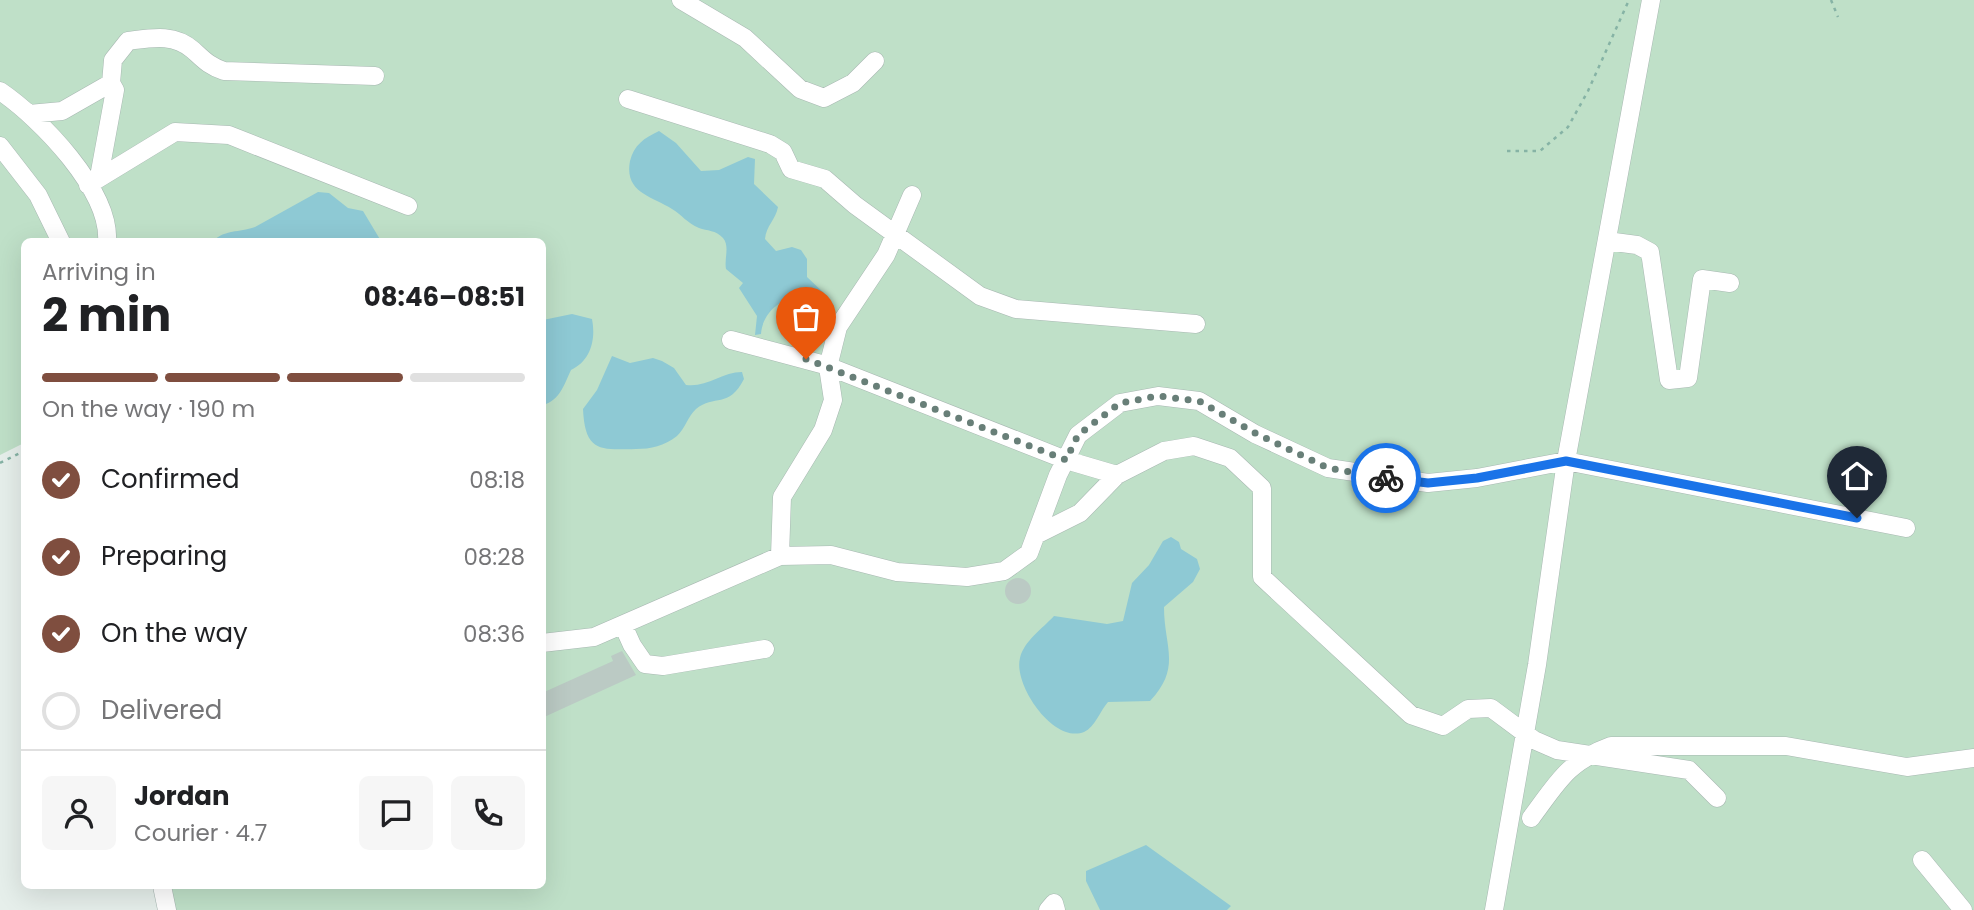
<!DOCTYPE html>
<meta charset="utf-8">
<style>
body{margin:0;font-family:Poppins,sans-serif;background:#f6f6f6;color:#202124;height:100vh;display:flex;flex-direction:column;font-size:26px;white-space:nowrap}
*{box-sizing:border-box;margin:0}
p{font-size:23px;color:#757577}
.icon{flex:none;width:38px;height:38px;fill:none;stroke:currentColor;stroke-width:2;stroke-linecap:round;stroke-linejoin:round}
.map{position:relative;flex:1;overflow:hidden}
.drawer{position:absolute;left:21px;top:238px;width:525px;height:651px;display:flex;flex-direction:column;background:#fff;border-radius:10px;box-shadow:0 7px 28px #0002}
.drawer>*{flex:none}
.pin{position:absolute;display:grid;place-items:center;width:60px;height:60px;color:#fff;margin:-72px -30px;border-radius:50% 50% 50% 0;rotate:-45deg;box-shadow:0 0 7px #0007}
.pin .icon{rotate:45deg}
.courier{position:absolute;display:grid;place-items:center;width:70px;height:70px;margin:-35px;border:5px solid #1a73e8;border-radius:50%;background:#fff;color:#222;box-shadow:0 2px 9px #0007}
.headline em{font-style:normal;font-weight:700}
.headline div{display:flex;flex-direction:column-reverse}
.headline{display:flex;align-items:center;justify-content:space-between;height:119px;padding:0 21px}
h1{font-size:46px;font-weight:700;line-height:52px}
.bar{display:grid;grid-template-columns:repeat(4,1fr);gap:10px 7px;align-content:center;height:84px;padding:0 21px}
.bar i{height:9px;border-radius:5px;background:#e0e0e0}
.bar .active{background:#7f4e3f}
.bar p{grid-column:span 4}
.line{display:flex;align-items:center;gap:18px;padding:0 21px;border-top:2px solid #e0e0e0}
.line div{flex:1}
.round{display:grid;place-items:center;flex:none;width:74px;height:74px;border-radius:10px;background:#f6f6f6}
ol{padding:0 21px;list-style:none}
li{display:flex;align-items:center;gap:21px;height:77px}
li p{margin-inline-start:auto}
li .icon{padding:7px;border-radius:50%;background:#7f4e3f;color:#fff;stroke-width:4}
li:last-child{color:#757577}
li i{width:38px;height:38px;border:4px solid #e0e0e0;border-radius:50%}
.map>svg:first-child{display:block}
</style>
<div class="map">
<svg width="1974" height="910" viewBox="0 0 1974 910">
<rect width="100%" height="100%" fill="#e6efeb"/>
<path fill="#bfe0c8" d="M0 0H1974V910H173L168 886H542V242H24V443L0 455Z"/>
<path fill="#8ec9d4" d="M659 131 676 143 701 171 719 170 748 157 755 159 754 184 778 207C776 219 766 226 765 239L776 251 792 247 801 250 807 259V277L827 296 825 304C815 306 808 298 798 298 778 298 762 316 761 334L755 335 757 316 739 288 743 283 726 269C724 259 730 246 723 238 716 230 707 231 699 228 687 223 682 215 672 209 652 196 624 193 630 161 634 145 644 138 659 131Z
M318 192 329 193 348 208 363 211 381 241H213C226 229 238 233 255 227Z
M572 314 592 319C596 339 591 361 571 370 564 385 560 400 543 405V320Z
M612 356 630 363 653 358 662 361 674 368 686 385C706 388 722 372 742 372L744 379C729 409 714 394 696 409 688 416 685 429 677 436 664 446 651 449 636 449 600 450 585 452 583 409L597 390Z
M1171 537 1179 542 1181 549 1197 559 1200 569 1193 582 1164 607C1164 647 1182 667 1150 701L1108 702C1100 711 1095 727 1084 732 1053 744 1013 684 1020 658 1024 641 1042 629 1054 616L1107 624 1123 621 1132 583 1149 565 1163 541Z
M1146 845 1231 906 1227 910H1100L1086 881V871Z"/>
<path fill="#bbcac4" d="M1005 591a13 13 0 1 1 26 0a13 13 0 1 1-26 0Z
M622 651 636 675 542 718V693L613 661 611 656Z"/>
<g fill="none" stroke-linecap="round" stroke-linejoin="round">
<defs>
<path id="minor" d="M681 0 745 38 800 89 824 98 853 83 875 61
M111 83 113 60 128 41C151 38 174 33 193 50 204 60 209 66 224 71L375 76
M0 91C40 118 111 191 107 242
M628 99 770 144 783 152 791 169 825 179 855 205 980 296 1016 309 1196 324
M29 114 62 111 111 83 115 90 99 177
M0 146 38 195 61 242
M88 185 175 132 229 135 408 206
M1607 241 1637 245 1650 252 1669 380 1688 378 1702 279 1730 283
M731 340 825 365 1066 460 1117 475
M1036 535 1080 513 1117 475 1164 451 1194 446 1230 458 1262 488V577L1411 715 1443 726 1468 709 1491 708 1534 740 1557 750 1689 770 1717 798
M780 556 782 497 823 430 833 400 828 367 838 327 886 255 912 195
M623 625 632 645 645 664 663 666 765 649
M542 643 594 637 780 556 831 555 897 572 967 577 1004 571 1029 553 1058 475 1078 435 1120 403 1158 396 1199 401 1255 434 1328 468 1428 483 1477 478 1566 461 1906 528
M1531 818C1558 782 1567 762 1611 746H1786L1907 767 1974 758
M1922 860 1963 910
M162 886 167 910
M1048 910 1054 903 1056 910
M1494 910 1537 665 1566 461 1651 0"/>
</defs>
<use href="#minor" stroke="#a8b8b2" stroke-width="19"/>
<path stroke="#86b3a5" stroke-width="2.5" stroke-dasharray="3.5 5" stroke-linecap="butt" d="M1831 0 1838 17
M1507 151H1540L1568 127 1588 91 1629 0
M0 463 24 451"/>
<use href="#minor" stroke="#fff" stroke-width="18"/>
</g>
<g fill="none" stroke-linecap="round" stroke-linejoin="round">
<path stroke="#687f78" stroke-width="7" stroke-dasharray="0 12.6" d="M806 359 1066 460 1078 435 1120 403 1158 396 1199 401 1255 433 1328 468 1386 478"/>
<path stroke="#1a73e8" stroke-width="9" d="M1386 478 1428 483 1477 478 1566 461 1857 518"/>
</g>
</svg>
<div class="pin" style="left:806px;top:359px;background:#ea580c"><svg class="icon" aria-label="bag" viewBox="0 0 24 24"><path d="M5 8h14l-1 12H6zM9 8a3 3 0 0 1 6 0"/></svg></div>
<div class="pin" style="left:1857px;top:518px;background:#1f2937"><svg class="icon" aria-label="home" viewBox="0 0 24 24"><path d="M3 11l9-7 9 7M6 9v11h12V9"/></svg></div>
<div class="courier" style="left:1386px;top:478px"><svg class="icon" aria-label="bike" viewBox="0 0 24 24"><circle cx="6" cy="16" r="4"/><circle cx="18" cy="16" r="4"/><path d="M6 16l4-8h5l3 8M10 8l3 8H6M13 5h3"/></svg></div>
<section class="drawer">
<div class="headline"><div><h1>2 min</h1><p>Arriving in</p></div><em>08:46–08:51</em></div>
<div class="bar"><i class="active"></i><i class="active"></i><i class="active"></i><i></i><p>On the way · 190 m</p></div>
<ol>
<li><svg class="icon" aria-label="check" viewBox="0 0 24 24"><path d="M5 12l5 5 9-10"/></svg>Confirmed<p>08:18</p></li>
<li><svg class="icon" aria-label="check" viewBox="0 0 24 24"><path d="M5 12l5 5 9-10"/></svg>Preparing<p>08:28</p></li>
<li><svg class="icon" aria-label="check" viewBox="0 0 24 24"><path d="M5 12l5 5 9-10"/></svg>On the way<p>08:36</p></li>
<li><i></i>Delivered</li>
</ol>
<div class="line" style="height:126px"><a class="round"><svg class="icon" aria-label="person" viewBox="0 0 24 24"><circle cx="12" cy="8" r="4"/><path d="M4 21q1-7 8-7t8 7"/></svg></a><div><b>Jordan</b><p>Courier · 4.7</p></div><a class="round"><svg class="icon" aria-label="chat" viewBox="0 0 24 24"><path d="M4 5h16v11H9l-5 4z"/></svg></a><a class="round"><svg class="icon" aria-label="phone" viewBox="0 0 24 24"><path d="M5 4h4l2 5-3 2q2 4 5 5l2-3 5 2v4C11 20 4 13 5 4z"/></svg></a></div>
</section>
</div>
